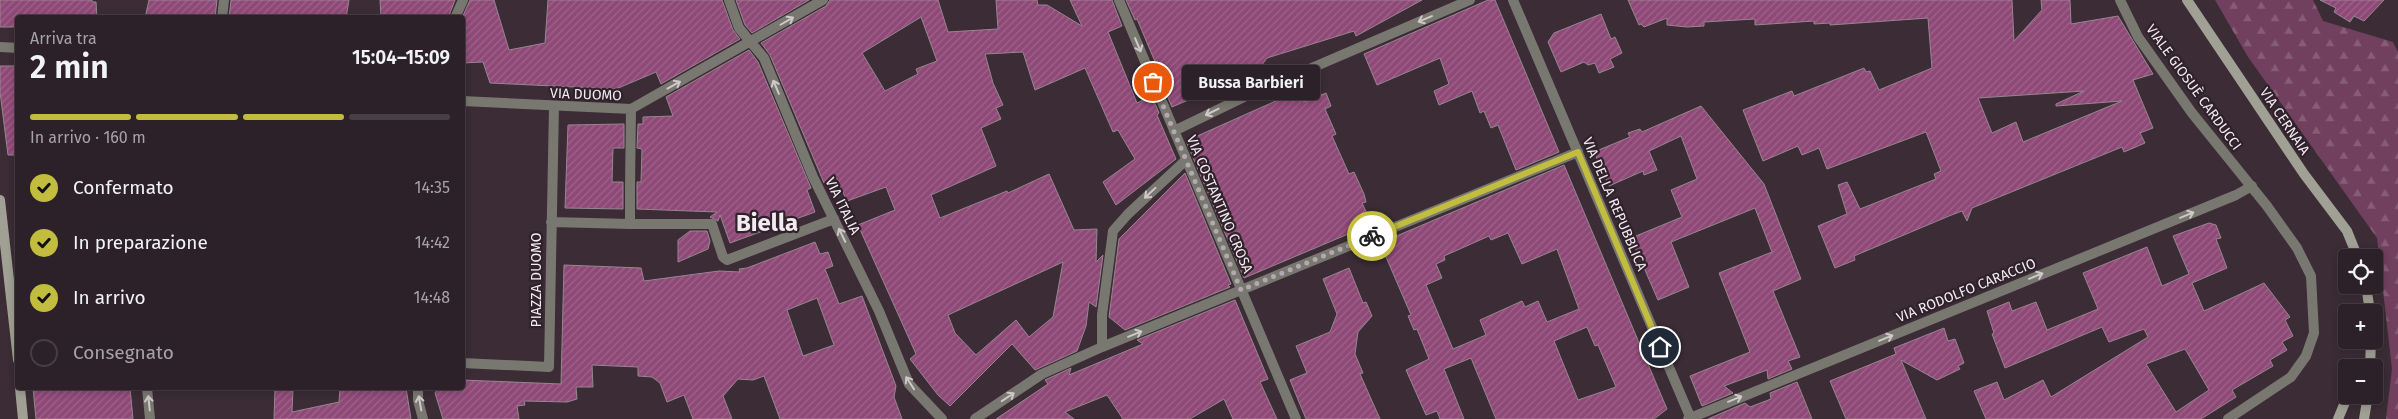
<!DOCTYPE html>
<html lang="it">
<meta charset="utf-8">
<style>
body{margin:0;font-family:"Fira Sans",sans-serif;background:#342930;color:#f1f3f6;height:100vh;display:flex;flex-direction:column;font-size:19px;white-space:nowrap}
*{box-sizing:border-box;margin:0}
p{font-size:16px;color:#a6a3a8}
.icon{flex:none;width:28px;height:28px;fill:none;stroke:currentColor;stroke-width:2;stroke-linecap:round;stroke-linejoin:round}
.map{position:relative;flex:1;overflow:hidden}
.details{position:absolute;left:15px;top:15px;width:450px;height:375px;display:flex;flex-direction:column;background:#2c2128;border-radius:5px;box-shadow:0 2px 8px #0003,0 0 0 1px #483e45}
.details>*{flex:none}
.controls{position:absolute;left:2338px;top:249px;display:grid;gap:10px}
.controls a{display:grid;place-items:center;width:45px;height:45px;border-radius:5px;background:#2c2128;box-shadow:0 2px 8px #0003,0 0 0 1px #483e45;font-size:25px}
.pin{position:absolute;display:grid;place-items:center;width:42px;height:42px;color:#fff;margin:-21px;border:2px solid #fff;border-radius:50%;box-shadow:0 1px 5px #0007}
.courier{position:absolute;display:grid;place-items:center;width:50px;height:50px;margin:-25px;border:4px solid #c2bd3f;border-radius:50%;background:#fff;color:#222;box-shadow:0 1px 6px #0007}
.bubble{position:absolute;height:35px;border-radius:5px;background:#2c2128;box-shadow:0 2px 8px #0003,0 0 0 1px #483e45;font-size:16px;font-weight:600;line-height:35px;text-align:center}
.overview em{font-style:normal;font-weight:600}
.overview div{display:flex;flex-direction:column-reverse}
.overview{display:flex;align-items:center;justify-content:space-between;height:85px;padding:0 15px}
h1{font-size:32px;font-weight:600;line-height:38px}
.bar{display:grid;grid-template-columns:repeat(4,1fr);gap:8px 5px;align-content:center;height:60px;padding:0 15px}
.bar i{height:6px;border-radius:4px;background:#483e45}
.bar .on{background:#c2bd3f}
.bar p{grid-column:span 4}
ol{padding:0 15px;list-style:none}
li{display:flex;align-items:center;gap:15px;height:55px}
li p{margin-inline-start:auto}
li .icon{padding:5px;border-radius:50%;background:#c2bd3f;color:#111;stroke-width:4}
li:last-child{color:#a6a3a8}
li i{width:28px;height:28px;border:2px solid #483e45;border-radius:50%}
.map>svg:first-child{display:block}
</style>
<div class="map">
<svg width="2398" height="419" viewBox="0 0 2398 419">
<defs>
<pattern id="forest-firs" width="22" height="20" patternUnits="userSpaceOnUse" patternTransform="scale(1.25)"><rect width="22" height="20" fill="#71405f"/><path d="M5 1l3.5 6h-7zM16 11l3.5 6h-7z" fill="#865c76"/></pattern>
<pattern id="building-hatch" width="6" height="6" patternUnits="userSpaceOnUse" patternTransform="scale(1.25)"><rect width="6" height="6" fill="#8f4977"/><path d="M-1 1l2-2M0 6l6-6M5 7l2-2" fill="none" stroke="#9f638b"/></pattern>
</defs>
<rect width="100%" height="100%" fill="#3b2c35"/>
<path fill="url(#forest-firs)" d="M2215 0H2313L2323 21 2393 42 2398 52V419H2386L2392 369 2377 238 2248 57Z"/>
<path fill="url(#building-hatch)" stroke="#978690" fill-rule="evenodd" d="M0 0H92V2H96L97 18H18V27H0Z
M149 0H217L215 18H145Z
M231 0H349L346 18H229Z
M380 0H455L448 18H381Z
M470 0H494L509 50 545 43 548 0H722L733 30 740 39 661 84 656 72 616 89 490 83 483 62 462 63V18Z
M736 0H809L752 33 745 25Z
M830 0H938L948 32 998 29 996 0H1037L1038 5H1047L1082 26 1070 0H1112L1122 26 1108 32 1137 103 1152 96 1159 113 1157 115 1176 159 1116 205 1103 182 1135 159 1118 130 1113 132 1085 68 1035 90 1023 52 985 54 993 83 1003 105 996 108 1001 119 981 128 996 166 931 195 940 218 1007 191 1008 193 1049 174 1074 230 1097 229 1096 262 1103 255 1096 307 1089 302 1086 326 1077 351 1035 370 1012 344 950 406 938 395 910 359 916 354 858 225 895 210 886 187 847 201 836 177 824 183 770 55 761 43 826 6ZM921 17 937 61 916 69 918 74 885 91 862 53ZM1063 262 1053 317 1029 337 1016 320 976 355 955 333 948 315Z
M1126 0H1422L1356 36 1354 31 1267 58 1258 70 1172 107 1165 91 1167 90 1137 19 1135 20Z
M1488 0H1495L1559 152 1516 170 1498 125 1491 128 1484 111 1480 113 1472 91 1439 105 1434 91 1449 84 1440 58 1377 85 1364 54Z
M1628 0H2012L2014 41 2042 10 2041 0H2070L2071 24 2118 16 2153 74 2133 80 2153 128 2140 133 2145 143 2124 152 2122 147 1972 208 1967 221 1962 211 1949 216 1854 256 1855 260 1835 268 1818 226 1847 214 1838 185 1847 182 1860 209 1936 179 1934 174 1941 171 1926 132 1827 169 1819 148 1802 155 1798 146 1763 161 1743 110 1792 91 1794 96 1864 68 1866 72 1870 71 1879 90 1932 68 1928 18 1830 25V23L1814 24V21L1755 25V19L1704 22V26L1687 27 1667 25V18L1644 27 1641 24 1639 25ZM2084 91 2056 104V106L2122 101 2023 142 2016 122 1992 133 1978 98Z
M2320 0H2384L2364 21 2354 16 2350 22 2334 12 2336 8Z
M1601 14 1611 39 1615 37 1622 53 1610 59 1614 67 1599 73 1595 63 1588 65 1584 62 1561 72 1548 42 1554 33Z
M749 50 758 62 811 188 807 190 815 212 730 243 720 215 718 221 710 217 717 212 637 209V182H641L642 149 637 148 638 124H643V117L673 116 666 97Z
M0 66H18V155H8L0 92Z
M1296 83 1304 102 1326 93 1331 106 1325 109 1336 134 1332 136 1349 174 1354 172 1364 194 1366 202 1362 203 1372 224 1244 278 1186 141 1278 100 1275 93Z
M1701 106 1764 184 1801 279 1773 291 1800 357 1788 361 1792 369 1768 379 1767 370 1724 386 1733 393 1702 406 1690 376 1750 352 1719 273 1772 252 1755 208 1671 242 1689 287 1658 300 1631 238 1682 217 1671 190 1697 179 1681 136 1649 151 1657 170 1644 175 1643 171 1609 186 1594 152 1630 137 1628 133 1640 129 1642 132Z
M624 124V148H613L612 182H623V209L565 208 568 125Z
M1564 165 1667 409 1654 419H1496L1471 358 1444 369 1464 419H1440L1437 411 1426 415 1406 370 1429 359 1417 329 1414 330 1408 316 1411 315 1380 243ZM1508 233 1522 264 1557 249 1579 309 1547 322 1538 301 1525 307 1522 301 1480 320 1486 335 1453 349 1426 285 1442 278 1436 264 1445 260 1444 256 1489 236 1491 240ZM1587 327 1595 346 1598 345 1616 387 1578 400 1554 341Z
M1185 173 1231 284 1228 285 1230 287 1125 330 1109 317 1119 239Z
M2209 223 2216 225 2221 238 2216 239 2227 268 2192 283 2204 311 2264 283 2290 317 2285 320 2293 336 2282 342 2287 350 2270 360 2273 366 2232 390 2236 397 2201 419H1986L1974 391 1997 382 2004 400 2043 380 2051 397 2148 337 2144 329 2109 342 2102 327 2005 368 1992 334 1994 333 1987 311 2009 302 2012 311 2036 302 2047 330 2098 309 2083 273 2147 247 2162 286 2189 274 2173 236ZM2185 349 2209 390 2176 412 2146 364Z
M690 231H707L710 241 708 249 678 262V240Z
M815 242 820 254 828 252 833 266 825 269 839 304 862 296 896 386 894 397 902 419H780L764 376 753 380 738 379 723 396 732 419H693L684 395 667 402 660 383 652 377 638 376V367L592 365 593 387H576L577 399 567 402 524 401 525 405 517 406 519 419H443L435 393 439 388H462V380L561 384 564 265 641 268 644 281 719 271 740 272 739 269 747 268ZM817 298 834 345 803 356 787 310Z
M1349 268 1363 303 1366 302 1372 316 1358 332 1355 354 1363 373 1360 374 1380 419H1306L1290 380 1307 373 1296 346 1330 332 1337 314 1323 279Z
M1235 300 1268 379 1260 382 1277 419H1233L1224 399 1190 419H1123L1107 395 1065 412 1074 419H996L1048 384 1045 380 1071 368 1069 375 1143 344 1137 340Z
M1944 328 1948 341 1955 339 1964 363 1958 366 1960 369 1937 380 1901 360 1926 419H1846L1830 381 1896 354 1894 348Z
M1797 382 1812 419H1708L1745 403 1750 407 1771 399 1770 393Z
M33 388H130L133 419H36Z
M275 388H293L292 412 339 402 340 388H406L411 419H274Z"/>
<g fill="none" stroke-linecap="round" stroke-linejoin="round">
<path stroke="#787871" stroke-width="10" d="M630 188V224H712L723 257 727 260 834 219
M551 222 630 224
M462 363 549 367 554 106"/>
<path stroke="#787871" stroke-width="10" d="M729 0 739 28 764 58 813 177 879 311 909 384 942 419
M1119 0 1296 419
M222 18 224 0
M455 18 463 0
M0 47 18 48
M462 101 631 109 823 0
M1174 131 1244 97 1470 0
M630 188 631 109
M1102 347V315L1113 231 1128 214 1186 160
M147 388 150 419
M418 388V400L423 419
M975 419 1042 374 1102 347 1578 152
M1688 419 2236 195 2252 186"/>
<path stroke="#787871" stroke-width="10" d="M1513 0 1691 419
M2120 0 2138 37 2192 113 2267 206 2297 248 2311 276 2314 333 2306 356 2291 377 2228 419"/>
<path stroke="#a0a094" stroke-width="10" d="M2187 0 2304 174 2347 231 2358 258
M0 200 18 360
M2366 285 2370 312
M2370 368 2371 340
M20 388 23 419
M2338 419 2348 395
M2364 419 2368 395"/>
</g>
<defs><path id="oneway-shaft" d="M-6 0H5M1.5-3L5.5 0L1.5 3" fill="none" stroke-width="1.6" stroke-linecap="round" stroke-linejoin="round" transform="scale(1.25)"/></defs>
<g stroke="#cfc8ca">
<use href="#oneway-shaft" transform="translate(1425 19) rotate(157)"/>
<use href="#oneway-shaft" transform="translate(787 21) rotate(-30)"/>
<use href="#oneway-shaft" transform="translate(1138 45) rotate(67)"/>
<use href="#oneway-shaft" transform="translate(674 85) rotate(-29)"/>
<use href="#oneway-shaft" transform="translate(776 87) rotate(-113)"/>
<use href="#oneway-shaft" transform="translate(1212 112) rotate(154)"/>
<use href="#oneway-shaft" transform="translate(1150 193) rotate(137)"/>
<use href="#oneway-shaft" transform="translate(2187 215) rotate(-22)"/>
<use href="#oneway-shaft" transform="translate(842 235) rotate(-116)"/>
<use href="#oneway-shaft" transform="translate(2036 276) rotate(-22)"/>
<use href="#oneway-shaft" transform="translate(1135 334) rotate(-22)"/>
<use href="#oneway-shaft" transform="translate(1886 338) rotate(-22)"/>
<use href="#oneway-shaft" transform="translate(910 383) rotate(-123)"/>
<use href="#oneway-shaft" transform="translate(1008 397) rotate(-34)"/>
<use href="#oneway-shaft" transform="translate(1735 399) rotate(-22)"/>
<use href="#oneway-shaft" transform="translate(149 403) rotate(-96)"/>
<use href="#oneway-shaft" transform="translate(420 403) rotate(-100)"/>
</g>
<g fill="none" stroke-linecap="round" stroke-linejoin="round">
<path stroke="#b3a8af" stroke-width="5" stroke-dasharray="0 9" d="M1153 82 1241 290 1372 236"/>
<path stroke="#c2bd3f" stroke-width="6" d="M1372 236 1578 152 1660 347"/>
</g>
<g text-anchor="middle" stroke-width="4.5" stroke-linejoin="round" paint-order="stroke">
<g font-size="14" fill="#f4ebf0" stroke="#30222b">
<text transform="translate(2194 87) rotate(54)" y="5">VIALE GIOSUÈ CARDUCCI</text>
<text transform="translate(586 94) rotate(2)" y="5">VIA DUOMO</text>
<text transform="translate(2285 121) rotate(56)" y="5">VIA CERNAIA</text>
<text transform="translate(1220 204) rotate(67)" y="5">VIA COSTANTINO CROSA</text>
<text transform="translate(1615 204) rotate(67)" y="5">VIA DELLA REPUBBLICA</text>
<text transform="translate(843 206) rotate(64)" y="5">VIA ITALIA</text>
<text transform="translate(536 280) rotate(-90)" y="5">PIAZZA DUOMO</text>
<text transform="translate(1966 290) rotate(-22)" y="5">VIA RODOLFO CARACCIO</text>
</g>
<g font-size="24" font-weight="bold" fill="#f4ebf0" stroke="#30222b">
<text x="767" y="231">Biella</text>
</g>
</g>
</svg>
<div class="controls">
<a><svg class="icon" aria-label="locate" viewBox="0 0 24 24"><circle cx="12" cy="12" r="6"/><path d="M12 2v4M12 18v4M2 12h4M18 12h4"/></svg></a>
<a>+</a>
<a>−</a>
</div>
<div class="pin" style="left:1153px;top:82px;background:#ea580c"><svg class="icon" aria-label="bag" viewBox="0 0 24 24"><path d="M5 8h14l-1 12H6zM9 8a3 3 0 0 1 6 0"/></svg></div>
<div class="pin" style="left:1660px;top:347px;background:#1f2937"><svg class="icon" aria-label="home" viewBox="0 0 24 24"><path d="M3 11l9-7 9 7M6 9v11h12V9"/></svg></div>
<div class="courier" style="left:1372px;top:236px"><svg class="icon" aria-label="bike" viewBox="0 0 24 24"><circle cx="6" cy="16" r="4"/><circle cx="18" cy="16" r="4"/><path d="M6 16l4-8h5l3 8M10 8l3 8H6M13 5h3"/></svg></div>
<div class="bubble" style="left:1182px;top:65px;width:138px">Bussa Barbieri</div>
<section class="details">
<div class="overview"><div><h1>2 min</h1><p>Arriva tra</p></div><em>15:04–15:09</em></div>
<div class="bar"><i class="on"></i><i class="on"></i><i class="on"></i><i></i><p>In arrivo · 160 m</p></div>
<ol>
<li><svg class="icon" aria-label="check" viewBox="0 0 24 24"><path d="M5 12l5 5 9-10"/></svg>Confermato<p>14:35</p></li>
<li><svg class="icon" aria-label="check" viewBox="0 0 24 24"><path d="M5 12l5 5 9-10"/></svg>In preparazione<p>14:42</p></li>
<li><svg class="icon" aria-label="check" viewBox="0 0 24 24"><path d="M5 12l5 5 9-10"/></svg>In arrivo<p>14:48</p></li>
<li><i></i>Consegnato</li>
</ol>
</section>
</div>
